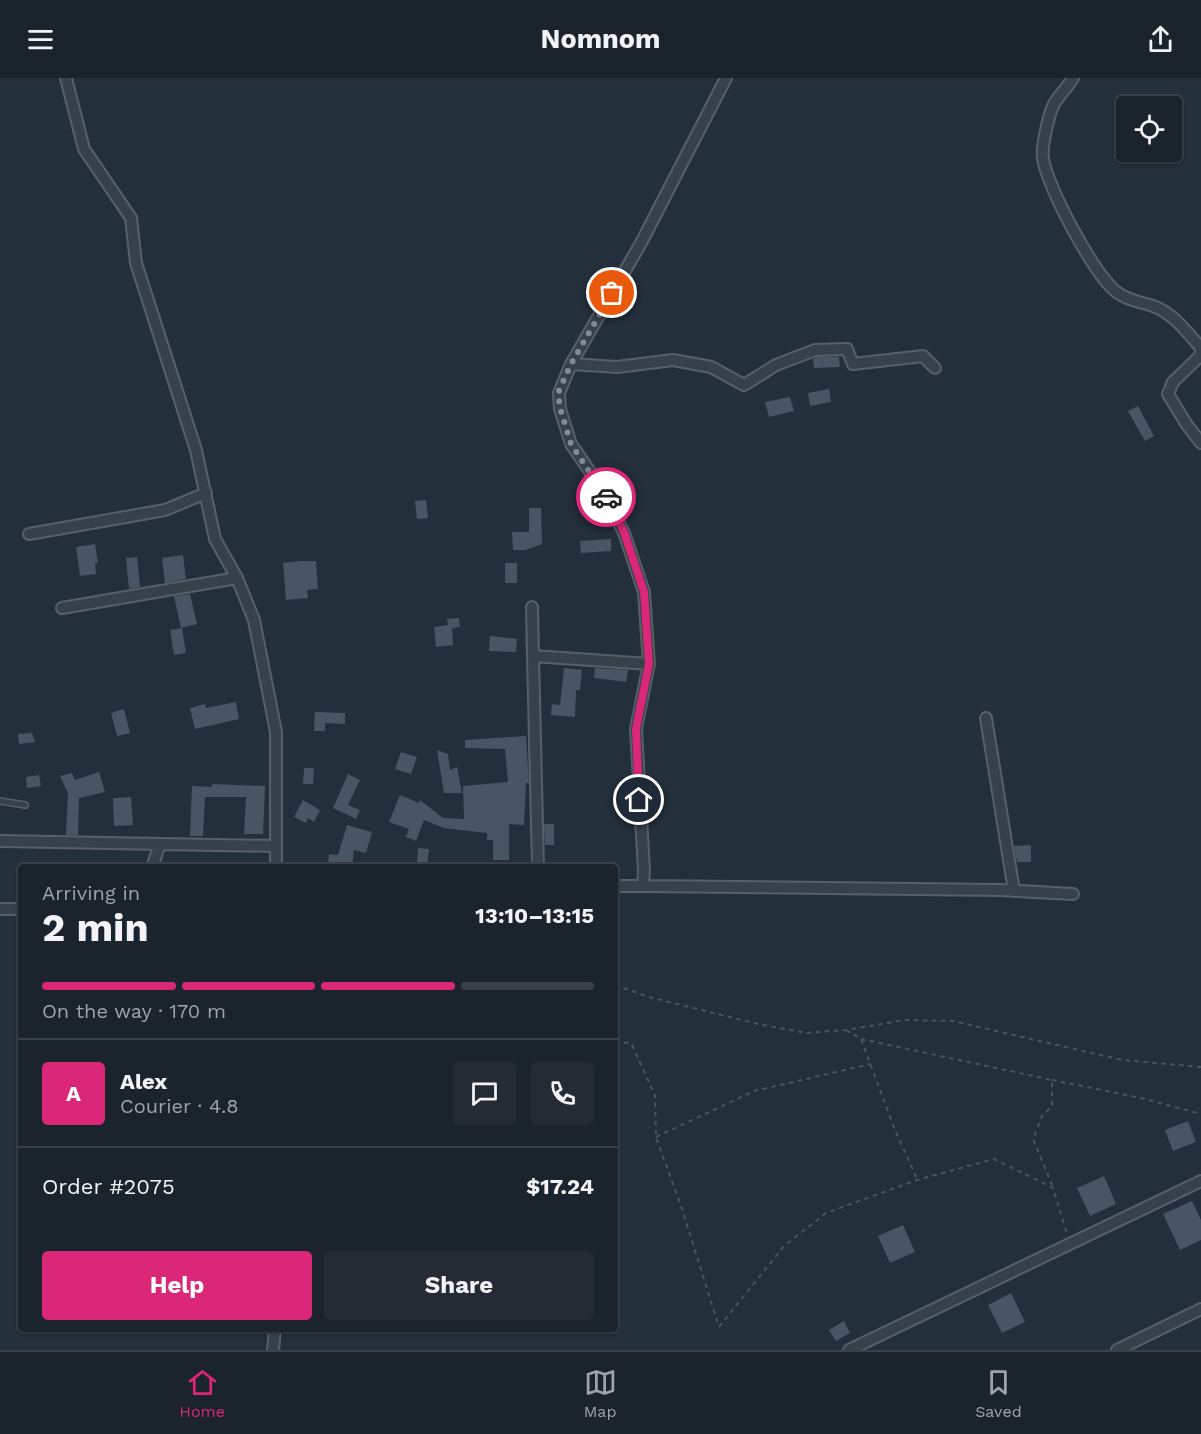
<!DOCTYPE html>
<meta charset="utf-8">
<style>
body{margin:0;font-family:"Work Sans",sans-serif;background:#242b35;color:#f1f3f6;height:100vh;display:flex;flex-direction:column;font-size:22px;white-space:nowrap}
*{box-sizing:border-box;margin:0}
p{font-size:20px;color:#a0a4aa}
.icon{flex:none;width:33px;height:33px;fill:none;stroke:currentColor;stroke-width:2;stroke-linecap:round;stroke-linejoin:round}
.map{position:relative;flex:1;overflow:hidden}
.sheet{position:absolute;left:18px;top:786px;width:600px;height:468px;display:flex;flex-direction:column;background:#1b232d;border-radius:6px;box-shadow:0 2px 4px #0004,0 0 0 2px #394049}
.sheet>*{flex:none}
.fabs{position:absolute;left:1116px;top:18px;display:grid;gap:12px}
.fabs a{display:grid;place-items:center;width:66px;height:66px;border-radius:6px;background:#1b232d;box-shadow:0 2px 4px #0004,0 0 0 2px #394049;font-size:30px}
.pin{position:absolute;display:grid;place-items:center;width:51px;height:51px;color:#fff;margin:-26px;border:3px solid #fff;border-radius:50%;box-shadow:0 2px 6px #0007}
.courier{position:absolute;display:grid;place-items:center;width:60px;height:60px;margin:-30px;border:4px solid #db2777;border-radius:50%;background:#fff;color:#222;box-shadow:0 2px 8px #0007}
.summary em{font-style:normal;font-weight:700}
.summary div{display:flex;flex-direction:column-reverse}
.summary{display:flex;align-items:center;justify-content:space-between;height:102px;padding:0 24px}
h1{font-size:39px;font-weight:700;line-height:45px}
.bar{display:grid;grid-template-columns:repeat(4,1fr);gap:9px 6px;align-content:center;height:72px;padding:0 24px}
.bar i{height:8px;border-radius:4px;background:#394049}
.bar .current{background:#db2777}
.bar p{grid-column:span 4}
.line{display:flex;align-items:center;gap:15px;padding:0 24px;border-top:2px solid #394049}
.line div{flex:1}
.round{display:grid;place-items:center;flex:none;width:63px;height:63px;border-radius:6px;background:#242b35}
.cta{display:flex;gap:12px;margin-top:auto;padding:12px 24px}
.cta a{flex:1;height:69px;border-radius:6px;background:#db2777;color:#fff;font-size:24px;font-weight:700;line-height:69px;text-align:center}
.cta a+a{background:#242b35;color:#f1f3f6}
header{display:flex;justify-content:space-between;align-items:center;height:78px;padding:0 24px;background:#1b232d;font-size:27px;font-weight:700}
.tab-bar{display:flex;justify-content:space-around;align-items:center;height:84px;border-top:2px solid #394049;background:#1b232d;font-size:16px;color:#a0a4aa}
.tab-bar a{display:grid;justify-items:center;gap:3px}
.tab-bar .current{color:#db2777}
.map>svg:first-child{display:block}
</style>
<header><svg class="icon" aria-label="menu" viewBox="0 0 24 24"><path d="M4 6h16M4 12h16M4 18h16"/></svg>Nomnom<svg class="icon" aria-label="share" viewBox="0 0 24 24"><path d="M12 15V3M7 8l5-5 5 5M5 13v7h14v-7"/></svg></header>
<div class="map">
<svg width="1201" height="1272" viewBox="0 0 1201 1272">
<rect width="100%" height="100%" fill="#242f3c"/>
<path fill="#485562" d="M817 279H839L840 289 814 290 813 281Z
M829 311 831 324 810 328 808 315Z
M790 319 794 333 769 339 765 324Z
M1138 328 1154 358 1145 363 1128 333Z
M426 422 428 440 417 441 415 423Z
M529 430H541L542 466 525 472H513L512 454H529Z
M611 461V473L581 475 580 463Z
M95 466 98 485H95L96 496 80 498 76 469Z
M183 477 186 501 165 505 162 480Z
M137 479 140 509 129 511 126 480Z
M300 483H316L318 511 307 512 308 520 286 522 283 485Z
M505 485H517V505H505Z
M190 516 197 546 181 550 174 518Z
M459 540 460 549 452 550 453 567 436 569 434 549 448 547 447 541Z
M182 550 186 575 174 577 170 552Z
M490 558 517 561 516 574 489 573Z
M564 590 582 592 580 612H576L575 639 551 637 552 626 560 627Z
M595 590 628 592 626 604 594 600Z
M236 624 239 641 195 651 190 630 205 626 206 630Z
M124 631 130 655 117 658 111 635Z
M315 634 345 635V646L325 645V653H314Z
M32 655 35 664 19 666 18 656Z
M526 658 529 705H526L524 747 509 746V782H493V762H487V755L444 750 424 742 416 763 406 759 409 751 389 744 400 717 419 725 420 722 443 740 464 741 463 708 508 704 505 671 465 670V662Z
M437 672 448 676 450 692 457 689 462 715H444Z
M401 674 417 679 411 696 395 691Z
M304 690H314L313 706H303Z
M99 694 105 714 79 720 78 757H66L68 715 60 698 72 695 75 702Z
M348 696 360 702 348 727 360 732 356 741 333 730Z
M39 697 41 708 27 710 26 699Z
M212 706 265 708 263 756H244L246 719H205L203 758H190L192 708 212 709Z
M131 719 133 747 114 748 113 720Z
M303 722 320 732 314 744 308 740 306 745 294 739Z
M544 746H554V767H545Z
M347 747 372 754 366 775 354 772 352 789 328 787 329 776 338 777Z
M1031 767V784H1017L1014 768Z
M418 770 429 771 427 788 417 787Z
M1188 1043 1196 1064 1173 1073 1165 1052Z
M1104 1098 1116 1126 1090 1138 1077 1110Z
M1192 1123 1201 1142V1162L1180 1172 1163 1136Z
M903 1147 915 1174 890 1185 878 1158Z
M1011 1215 1025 1244 1002 1255 988 1227Z
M844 1243 850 1255 836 1263 829 1252Z"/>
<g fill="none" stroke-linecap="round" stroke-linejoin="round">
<defs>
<path id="service" d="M0 723 25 727"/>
<path id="minor" d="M66 0 84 71 131 140 136 185 196 372 215 461 237 500 254 542 276 654V789
M1073 0C1068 9 1059 17 1054 26 1049 35 1041 70 1043 80 1046 107 1096 201 1118 215 1129 223 1141 224 1153 228 1173 235 1187 254 1201 270
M1201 273 1200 278 1173 304 1168 316 1187 347 1201 365
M571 286 617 289 673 282 711 289 744 307 776 287 815 272 847 271 853 286 923 278 935 290
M29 456 165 432 206 415
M532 529 533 578
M62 530 237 500
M986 640 1014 813
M0 763 276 768
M152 789 160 766
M538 789 533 578 649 586
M615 808H643L644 792 636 651 649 586 644 514 624 455 604 414 571 366 560 331 559 315 571 286 641 165 726 0
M643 808 1000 812 1073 816
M0 831H21
M273 1272 275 1251
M849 1272 1201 1103
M1117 1272 1201 1231"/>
</defs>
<use href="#service" stroke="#565f6a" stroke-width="8"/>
<use href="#minor" stroke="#565f6a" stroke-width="14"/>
<path stroke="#43585a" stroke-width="2" stroke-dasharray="4.5 4.5" stroke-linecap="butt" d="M615 907 649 919 758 946 806 955 846 952 904 942 953 943 1122 982 1201 989
M846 952 861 961 895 1052 917 1101
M861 961 1052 1002V1028L1042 1038 1033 1061 1053 1109
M615 964 631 965 655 1017 656 1059 682 1131 719 1249
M1052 1002 1141 1020 1201 1036
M656 1059 754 1013 871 986
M719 1249 784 1168 826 1135 917 1102 994 1081 1053 1110 1067 1156"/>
<use href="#service" stroke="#37414c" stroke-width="5"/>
<use href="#minor" stroke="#37414c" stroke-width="10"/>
</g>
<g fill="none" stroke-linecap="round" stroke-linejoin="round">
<path stroke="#818b96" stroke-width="6" stroke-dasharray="0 10.8" d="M606 419 571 366 560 330 558 315 571 286 612 215"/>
<path stroke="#db2777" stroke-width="8" d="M606 419 624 454 644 514 649 586 636 651 639 722"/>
</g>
</svg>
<div class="fabs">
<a><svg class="icon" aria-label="locate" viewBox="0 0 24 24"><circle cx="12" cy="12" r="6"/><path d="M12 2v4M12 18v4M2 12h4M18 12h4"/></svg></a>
</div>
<div class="pin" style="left:612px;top:215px;background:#ea580c"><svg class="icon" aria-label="bag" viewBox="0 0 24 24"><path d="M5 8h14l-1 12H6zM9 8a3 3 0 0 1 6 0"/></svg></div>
<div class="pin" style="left:639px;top:722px;background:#1f2937"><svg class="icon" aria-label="home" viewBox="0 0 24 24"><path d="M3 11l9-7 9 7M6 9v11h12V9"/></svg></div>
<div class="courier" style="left:606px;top:419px"><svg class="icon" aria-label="car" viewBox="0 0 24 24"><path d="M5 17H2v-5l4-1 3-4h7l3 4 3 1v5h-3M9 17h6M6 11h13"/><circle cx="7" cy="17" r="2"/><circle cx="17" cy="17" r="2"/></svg></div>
<section class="sheet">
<div class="summary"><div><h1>2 min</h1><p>Arriving in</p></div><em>13:10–13:15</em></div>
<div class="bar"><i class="current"></i><i class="current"></i><i class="current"></i><i></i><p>On the way · 170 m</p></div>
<div class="line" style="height:108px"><b class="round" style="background:#db2777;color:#fff">A</b><div><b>Alex</b><p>Courier · 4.8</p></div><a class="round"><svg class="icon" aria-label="chat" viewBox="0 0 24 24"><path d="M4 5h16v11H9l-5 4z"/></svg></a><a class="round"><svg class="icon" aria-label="phone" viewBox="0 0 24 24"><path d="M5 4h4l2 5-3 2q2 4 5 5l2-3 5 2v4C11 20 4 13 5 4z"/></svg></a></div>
<div class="line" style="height:78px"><div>Order #2075</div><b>$17.24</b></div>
<div class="cta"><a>Help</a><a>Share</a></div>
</section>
</div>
<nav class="tab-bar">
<a class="current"><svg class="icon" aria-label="home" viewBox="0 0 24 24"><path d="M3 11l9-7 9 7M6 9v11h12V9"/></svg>Home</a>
<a><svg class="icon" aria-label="map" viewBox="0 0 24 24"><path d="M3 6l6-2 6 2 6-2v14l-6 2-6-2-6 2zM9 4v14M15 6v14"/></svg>Map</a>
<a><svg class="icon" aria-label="saved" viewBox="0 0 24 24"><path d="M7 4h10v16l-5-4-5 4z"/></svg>Saved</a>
</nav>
